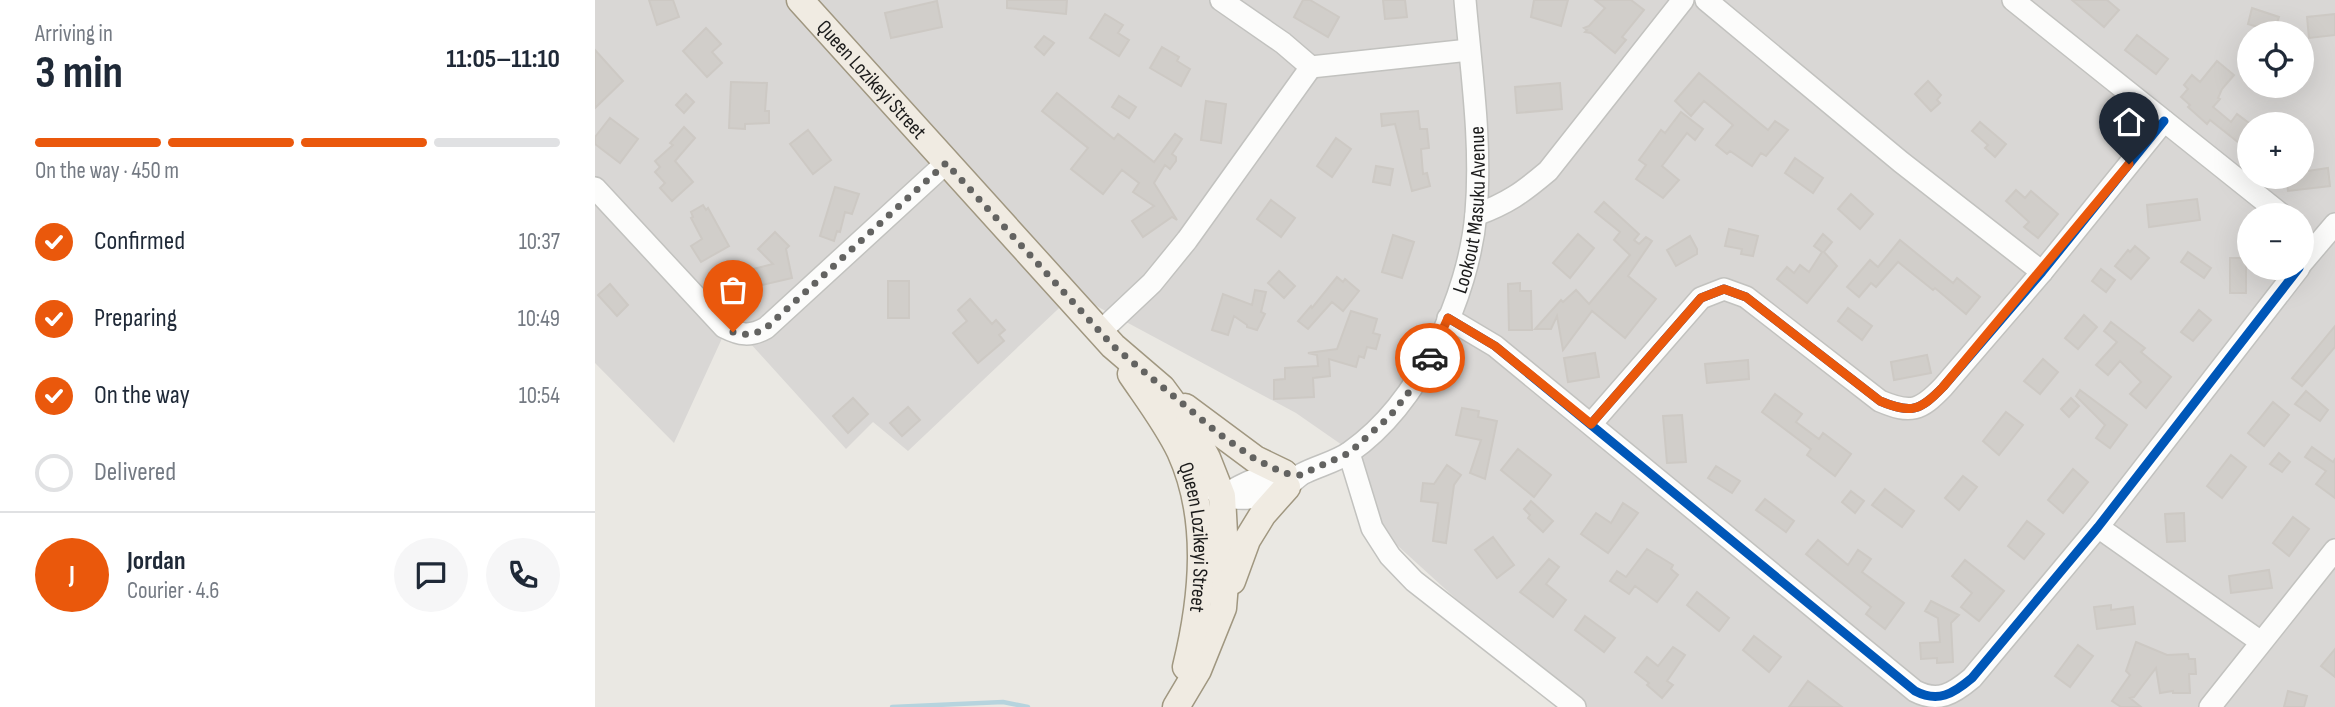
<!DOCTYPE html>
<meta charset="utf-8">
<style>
body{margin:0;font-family:"Sofia Sans Condensed",sans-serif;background:#f6f6f7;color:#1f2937;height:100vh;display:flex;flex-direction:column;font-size:26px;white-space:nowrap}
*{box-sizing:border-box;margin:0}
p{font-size:23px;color:#747a83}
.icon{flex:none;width:38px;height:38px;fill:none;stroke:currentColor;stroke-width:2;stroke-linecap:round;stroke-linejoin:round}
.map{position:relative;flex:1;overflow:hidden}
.sheet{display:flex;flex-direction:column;background:#fff;width:595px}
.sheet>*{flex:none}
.controls{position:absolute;left:1642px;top:21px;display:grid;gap:14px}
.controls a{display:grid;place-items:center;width:77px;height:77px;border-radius:50%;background:#fff;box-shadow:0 7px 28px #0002;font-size:35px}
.pin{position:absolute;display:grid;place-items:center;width:60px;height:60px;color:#fff;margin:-72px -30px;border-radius:50% 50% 50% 0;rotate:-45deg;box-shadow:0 0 7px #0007}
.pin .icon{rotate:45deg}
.courier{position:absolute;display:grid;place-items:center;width:70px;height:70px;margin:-35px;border:5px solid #ea580c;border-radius:50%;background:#fff;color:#222;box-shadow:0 2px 9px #0007}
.headline em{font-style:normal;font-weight:700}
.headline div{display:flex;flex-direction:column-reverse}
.headline{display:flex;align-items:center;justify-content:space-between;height:119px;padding:0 35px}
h1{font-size:46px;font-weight:700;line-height:52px}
.bar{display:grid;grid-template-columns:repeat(4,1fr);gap:10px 7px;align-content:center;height:84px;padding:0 35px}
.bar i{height:9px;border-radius:5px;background:#e0e1e3}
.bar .current{background:#ea580c}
.bar p{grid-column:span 4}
.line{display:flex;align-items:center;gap:18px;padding:0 35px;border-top:2px solid #e0e1e3}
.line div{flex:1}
.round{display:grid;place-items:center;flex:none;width:74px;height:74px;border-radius:37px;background:#f6f6f7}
ol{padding:0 35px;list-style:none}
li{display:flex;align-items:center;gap:21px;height:77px}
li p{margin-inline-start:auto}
li .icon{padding:7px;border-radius:50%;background:#ea580c;color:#fff;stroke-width:4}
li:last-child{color:#747a83}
li i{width:38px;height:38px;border:4px solid #e0e1e3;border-radius:50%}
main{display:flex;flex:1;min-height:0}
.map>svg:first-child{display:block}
</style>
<main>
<section class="sheet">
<div class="headline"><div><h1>3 min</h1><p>Arriving in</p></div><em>11:05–11:10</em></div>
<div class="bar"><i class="current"></i><i class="current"></i><i class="current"></i><i></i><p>On the way · 450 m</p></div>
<ol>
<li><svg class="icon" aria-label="check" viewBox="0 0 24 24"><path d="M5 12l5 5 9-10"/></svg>Confirmed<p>10:37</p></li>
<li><svg class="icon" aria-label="check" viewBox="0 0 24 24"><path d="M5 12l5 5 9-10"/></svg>Preparing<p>10:49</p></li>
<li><svg class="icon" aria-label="check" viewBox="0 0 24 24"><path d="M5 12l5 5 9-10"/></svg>On the way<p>10:54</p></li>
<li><i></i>Delivered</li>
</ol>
<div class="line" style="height:126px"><b class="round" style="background:#ea580c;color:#fff">J</b><div><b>Jordan</b><p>Courier · 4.6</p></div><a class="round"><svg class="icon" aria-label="chat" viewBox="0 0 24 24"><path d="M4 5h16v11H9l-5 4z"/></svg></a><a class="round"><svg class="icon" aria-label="phone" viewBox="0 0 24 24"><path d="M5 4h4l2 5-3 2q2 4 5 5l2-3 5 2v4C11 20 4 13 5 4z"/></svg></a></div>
</section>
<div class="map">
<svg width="1740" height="707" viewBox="0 0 1740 707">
<rect width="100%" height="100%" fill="#eae8e3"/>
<path fill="#d9d7d5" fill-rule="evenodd" d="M0 0H1740V707H980L781 526 760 454 701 413 479 294 313 451 278 422 251 449 135 321 79 443 0 363ZM1654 33H1706V86H1654ZM1654 124H1706V177H1654ZM1654 215H1706V268H1654Z"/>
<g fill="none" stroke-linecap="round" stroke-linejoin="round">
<path stroke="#b6d4de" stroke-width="4.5" d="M297 707 408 702 433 707"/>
</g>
<path fill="#d1ceca" stroke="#cdc9c4" stroke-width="2" d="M54 0H78L84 17 62 25Z
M412 0H472L471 14 412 8Z
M708 0H715L744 17 733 37 699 17Z
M788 0H810L812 17 790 19Z
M939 0H973L966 26 936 17Z
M1000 0H1036L1049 10 1027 37 1031 40 1020 53 996 33 990 32 992 30 989 28 994 26 1010 8Z
M1477 0H1512L1524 10 1509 27Z
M342 1 347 27 296 38 290 13Z
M1657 8 1684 17 1679 32 1653 24Z
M510 14 528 25 523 33 534 40 524 56 495 38Z
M1740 14V35L1714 38 1712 17Z
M111 28 126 44 117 52 127 63 112 77 88 51Z
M1542 35 1573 59 1561 74 1530 50Z
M449 36 459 43 449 55 440 47Z
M567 47 584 57 582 61 595 69 586 86 555 68Z
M0 50 28 81 0 108Z
M1622 61 1639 75 1627 89 1623 98 1625 99 1618 107 1636 122 1642 114 1654 123V151L1615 120 1612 124 1593 107 1595 105 1586 97 1593 89 1589 85 1597 75 1605 82Z
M1104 73 1173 130 1180 121 1193 130 1171 156 1166 153 1157 166 1135 151 1132 154 1121 145 1138 125 1109 101 1096 116 1080 101Z
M1333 81 1346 95 1342 100 1345 103 1336 111 1320 94Z
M136 82 172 83 170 111H174V123L150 124V129L134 128Z
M965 83 967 109 922 113 920 87Z
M462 93 519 139 523 134 559 162 580 134 587 139 577 154 581 157V161L575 169 570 165 559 183 582 220 577 217 548 237 537 221 559 206 538 192 544 183 527 170 508 194 476 169 493 148 447 111Z
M91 94 99 102 89 113 81 105Z
M524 96 541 107 534 118 517 107Z
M611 101 631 104 626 143 606 140Z
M823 111 825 129H832L834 148 826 149 828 174 832 173 835 186 817 191 800 124 787 126 786 114Z
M1086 112 1108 129 1100 140 1092 133 1067 166 1084 180 1068 198 1041 179 1051 165 1044 160 1066 130 1070 133Z
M15 118 43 139 25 163 0 144V137Z
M1385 122 1411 144 1400 157 1390 148 1393 145 1377 131Z
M89 127 100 138 80 161 98 182 77 201 65 188 70 183 60 172 65 167 60 161 78 145 75 143Z
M213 130 236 160 218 174 195 144Z
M741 138 756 149 737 177 722 166Z
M1200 158 1228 178 1218 193 1190 173Z
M781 166 798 169 795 185 778 182Z
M1733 168 1735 186 1693 191 1691 177H1706V172Z
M240 187 264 194 257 214 250 212 245 232 242 231 239 241 225 236Z
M1421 190 1430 198 1436 191 1463 214 1443 238 1429 227 1434 222 1411 201Z
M1256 194 1278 214 1265 229 1243 209Z
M1602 199 1605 220 1554 227 1552 205Z
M676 200 700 218 686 237 662 219Z
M1009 202 1044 234 1039 240 1044 244 1051 237 1057 241 1033 276 1061 299 1030 338 997 311 968 350 962 316 956 329H940L966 300 968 302 981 290 994 304 1035 255 1019 240 1025 232 1000 212Z
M108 205 111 210 113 208 134 246 106 262 96 246 107 239 96 218 98 217 96 212Z
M1134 229 1163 236 1158 256 1146 254 1147 249 1130 246Z
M180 232 194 246 191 249 197 278 158 287 154 270 178 264 163 249Z
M983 234 999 248 975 278 958 263Z
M1228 234 1237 242 1229 252 1242 266 1212 303 1182 279 1192 267 1199 273 1205 265 1214 272 1227 252 1219 246Z
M798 235 819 242 807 278 787 272Z
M1095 236 1102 249V254L1081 266 1072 250Z
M1305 240 1358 283 1362 278 1385 297 1371 314 1340 288 1338 290 1303 262 1281 287 1276 283 1264 297 1252 287 1275 260 1283 267Z
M1540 246 1554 258 1536 279 1520 266 1533 250 1535 252Z
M1593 252 1616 268 1609 278 1586 262Z
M1635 258H1651V293H1635Z
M1506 269 1520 280 1511 292 1497 281Z
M684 271 700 286 689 298 673 283Z
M742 277 748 282 750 279 764 291 748 311 737 302 713 329 703 321 716 306 717 308Z
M293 281H314V318H293Z
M925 283V291H936L937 330H914L913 284Z
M15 284 33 305 22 316 3 295Z
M660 290 671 292 666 312 670 314 662 330 652 327V325L639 316 633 335 617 330 628 294 657 305Z
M375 299 397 324 401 320 410 330 404 335 409 341 383 363 358 333 372 321 363 310Z
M1253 308 1277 326 1267 340 1243 321Z
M1604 310 1616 320 1598 341 1586 332Z
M756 311 782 319 778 333 785 335 781 349 772 347 769 358 764 356 761 367 734 359 735 376 718 378 719 397 679 399V380L690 379V368L723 366 722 355 713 353 742 349Z
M1489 315 1502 327 1483 349 1470 338Z
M1516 322 1550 348 1546 352 1576 377 1551 408 1535 394 1546 382 1525 361 1513 375 1501 365 1522 342 1509 331Z
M1740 326V347L1707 386 1697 378Z
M1000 353 1004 377 973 382 969 358Z
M1332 355 1336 373 1299 380 1296 362Z
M1448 359 1463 372 1445 394 1429 381Z
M1153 360 1154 379 1112 383 1110 364Z
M1485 390 1532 425 1515 448 1501 438 1510 425 1481 396Z
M1711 391 1733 410 1725 421 1700 404Z
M1180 394 1207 414 1201 422 1224 439 1228 433 1256 454 1240 476 1212 455 1216 449 1167 412Z
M258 398 273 414 253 433 238 416Z
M1476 398 1484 406 1474 417 1466 409Z
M1678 402 1694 415 1669 446 1653 433Z
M313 407 325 420 307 436 295 423Z
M867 408 884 411 883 417 902 421 890 479 875 473 886 440 861 435Z
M1411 412 1428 425 1404 455 1388 441Z
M1087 415 1091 462 1072 463 1068 416Z
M1717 447 1738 462 1740 459V498L1721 484 1731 471 1710 457Z
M923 449 956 475 939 497 906 470Z
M1684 453 1695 462 1687 472 1675 464Z
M1636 455 1651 467 1627 498 1612 486Z
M852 465 866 475 859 485 851 543 838 541 843 503 826 501 828 483 839 484Z
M1121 466 1145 481 1137 493 1113 478Z
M1478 469 1493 482 1468 513 1453 500Z
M1368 476 1382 487 1364 510 1350 498Z
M1290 489 1319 511 1307 527 1277 505Z
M1256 491 1269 501 1260 513 1247 502Z
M1170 499 1199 521 1191 532 1161 510Z
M936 501 958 521 948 532 933 518 935 515 929 509Z
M1028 503 1043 513 1013 553 986 534 1001 513 1016 523Z
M1589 513 1590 541 1572 542 1570 514Z
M1698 517 1714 529 1694 556 1678 543Z
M1432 521 1449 534 1429 559 1413 546Z
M898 537 919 565 902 578 880 550Z
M1223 540 1253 565 1263 550 1276 559 1267 572 1309 603 1290 629 1271 614 1276 607 1211 554Z
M1052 549 1078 565 1076 569 1083 575 1062 602 1040 586 1034 594 1015 581 1022 571 1031 577Z
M954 559 964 567 951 584 971 600 958 617 925 592Z
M1370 560 1409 591 1384 621 1366 607 1377 593 1357 576Z
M1674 570 1677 588 1636 593 1634 576Z
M1102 592 1134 618 1124 631 1092 605Z
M1336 601 1364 615 1356 623 1358 662 1342 663V658L1326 659 1325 643 1345 642 1343 618 1330 611Z
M1516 605V610L1538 607 1540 624 1502 629 1499 607Z
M990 616 1020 638 1009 652 980 630Z
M1159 636 1186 657 1174 672 1148 650Z
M1541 642 1572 655 1593 654 1594 659H1600L1601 674H1594L1595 693H1578V691L1565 693 1561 668 1539 697 1535 698 1546 707H1526L1517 701 1535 675 1531 671Z
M1483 645 1498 656 1475 687 1460 676Z
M1078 647 1090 655 1072 681 1078 685 1067 698 1052 685 1054 683 1040 672 1052 657 1063 666Z
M1740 649V677L1726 666Z
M1213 681 1247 707H1194Z
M1693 691 1712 696 1709 707H1689Z"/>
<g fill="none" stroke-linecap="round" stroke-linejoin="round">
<defs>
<g id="minor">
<path d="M626 0 688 43 716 67 874 50"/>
<path d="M1111 0 1306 162 1447 272"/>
<path d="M1418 0 1687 215"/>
<path d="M0 188 129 327C145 335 155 337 171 328L351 163"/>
<path d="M881 215C913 203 927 193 953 171L1088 0"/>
<path d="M1706 264 1740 224"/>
<path d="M853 318 900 346 1320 691C1343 703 1358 694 1377 678L1503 527 1704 268"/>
<path d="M505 332 557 283 592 240 716 67"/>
<path d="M996 424 1106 298 1129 289 1151 297 1285 401C1316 414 1325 411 1348 387L1447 272 1569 121"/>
<path d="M754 453 777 528 795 556 819 581 980 707"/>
<path id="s1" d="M615 487C636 505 667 499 690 487 696 484 701 478 707 474 722 466 741 462 755 452 825 403 874 296 881 213 887 142 876 70 870 0"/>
<path d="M625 499 627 496C648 484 669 472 694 474"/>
<path d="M1503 527 1666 642"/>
<path d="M1615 707 1740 550"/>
</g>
<g id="major">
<path id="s2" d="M205 0 518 346 567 388 595 426 612 458 627 496 631 571 628 608 603 670 581 707"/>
<path id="s3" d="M536 374C553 399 572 424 585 451 616 519 608 597 591 667"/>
<path d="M590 407 660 459 689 473"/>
<path d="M637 581 652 540 668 514 692 487"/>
</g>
</defs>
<use href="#minor" stroke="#c2c2bf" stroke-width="24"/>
<use href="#major" stroke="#a09780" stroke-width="29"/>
<use href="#minor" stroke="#fcfcfb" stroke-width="21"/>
<use href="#major" stroke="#f0ebe2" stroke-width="26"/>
<defs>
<path id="cycleway" d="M853 318 900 346 1320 691C1343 703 1358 694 1377 678L1503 527 1704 268
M996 424 1106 298 1129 289 1151 297 1285 401C1316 414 1325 411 1348 387L1447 272 1569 121"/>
</defs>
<use href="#cycleway" stroke="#fff" stroke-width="13"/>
<use href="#cycleway" stroke="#0057b8" stroke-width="9"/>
</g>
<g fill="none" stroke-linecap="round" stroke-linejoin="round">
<path stroke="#636361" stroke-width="7" stroke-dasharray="0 12.6" d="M138 332C151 336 159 335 171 328L351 163 518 346 623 433 660 459 689 473 705 475 754 453 795 416 821 383 835 358"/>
<path stroke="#ea580c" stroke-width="9" d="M835 358 853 318 900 346 996 424 1106 298 1129 289 1151 297 1285 401C1316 414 1325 411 1348 387L1534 164"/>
</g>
<g text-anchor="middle" stroke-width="5" stroke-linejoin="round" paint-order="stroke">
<g font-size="21" fill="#1b1b1b" stroke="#fff">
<text dy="7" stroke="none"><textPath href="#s2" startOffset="107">Queen Lozikeyi Street</textPath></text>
<text dy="7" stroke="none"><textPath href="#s1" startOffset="434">Lookout Masuku Avenue</textPath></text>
<text dy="7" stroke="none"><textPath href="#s3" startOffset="180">Queen Lozikeyi Street</textPath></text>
</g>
</g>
</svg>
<div class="controls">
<a><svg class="icon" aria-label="locate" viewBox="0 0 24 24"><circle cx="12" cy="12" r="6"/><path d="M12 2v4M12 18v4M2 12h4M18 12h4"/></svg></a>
<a>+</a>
<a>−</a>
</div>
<div class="pin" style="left:138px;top:332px;background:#ea580c"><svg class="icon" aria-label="bag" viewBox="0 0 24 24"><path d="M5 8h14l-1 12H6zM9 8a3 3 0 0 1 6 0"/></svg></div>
<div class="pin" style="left:1534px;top:164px;background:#1f2937"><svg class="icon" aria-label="home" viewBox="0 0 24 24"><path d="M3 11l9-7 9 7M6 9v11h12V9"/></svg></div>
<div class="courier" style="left:835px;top:358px"><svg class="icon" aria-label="car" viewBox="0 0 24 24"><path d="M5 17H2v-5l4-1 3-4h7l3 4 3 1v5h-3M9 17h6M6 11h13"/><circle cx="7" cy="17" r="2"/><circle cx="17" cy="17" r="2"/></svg></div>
</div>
</main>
